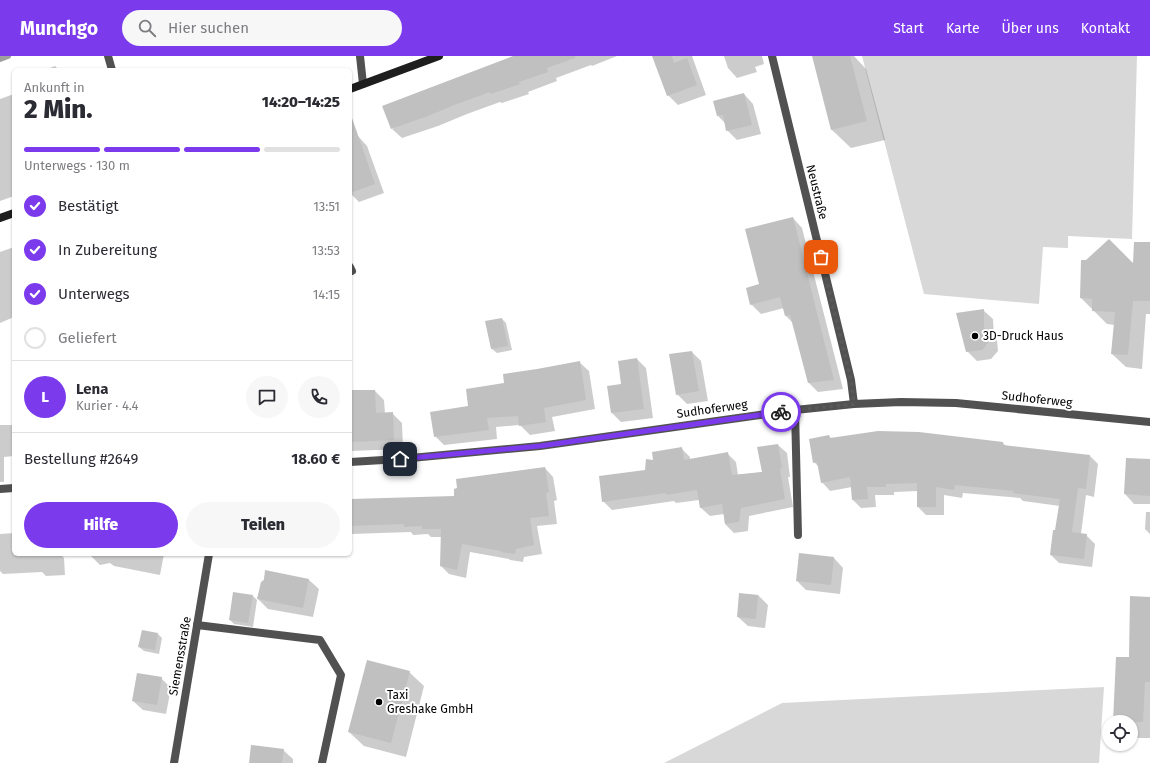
<!DOCTYPE html>
<html lang="de">
<meta charset="utf-8">
<style>
body{margin:0;font-family:"Fira Sans",sans-serif;background:#f7f7f7;color:#2b2b33;height:100vh;display:flex;flex-direction:column;font-size:15px;white-space:nowrap}
*{box-sizing:border-box;margin:0}
p{font-size:13px;color:#7c7c81}
.icon{flex:none;width:22px;height:22px;fill:none;stroke:currentColor;stroke-width:2;stroke-linecap:round;stroke-linejoin:round}
.map{position:relative;flex:1;overflow:hidden}
.side{position:absolute;left:12px;top:12px;width:340px;height:488px;display:flex;flex-direction:column;background:#fff;border-radius:6px;box-shadow:0 1px 3px #0004}
.side>*{flex:none}
.tools{position:absolute;left:1102px;top:659px;display:grid;gap:8px}
.tools a{display:grid;place-items:center;width:36px;height:36px;border-radius:50%;background:#fff;box-shadow:0 1px 3px #0004;font-size:20px}
.pin{position:absolute;display:grid;place-items:center;width:34px;height:34px;color:#fff;margin:-17px;border-radius:8px;box-shadow:0 2px 6px #0006}
.courier{position:absolute;display:grid;place-items:center;width:40px;height:40px;margin:-20px;border:3px solid #7c3aed;border-radius:50%;background:#fff;color:#222;box-shadow:0 1px 5px #0007}
.summary em{font-style:normal;font-weight:800}
.summary div{display:flex;flex-direction:column-reverse}
.summary{display:flex;align-items:center;justify-content:space-between;height:68px;padding:0 12px}
h1{font-size:26px;font-weight:800;line-height:30px}
.bar{display:grid;grid-template-columns:repeat(4,1fr);gap:6px 4px;align-content:center;height:48px;padding:0 12px}
.bar i{height:5px;border-radius:3px;background:#e1e1e2}
.bar .on{background:#7c3aed}
.bar p{grid-column:span 4}
.line{display:flex;align-items:center;gap:10px;padding:0 12px;border-top:1px solid #e1e1e2}
.line div{flex:1}
.round{display:grid;place-items:center;flex:none;width:42px;height:42px;border-radius:21px;background:#f7f7f7}
ol{padding:0 12px;list-style:none}
li{display:flex;align-items:center;gap:12px;height:44px}
li p{margin-inline-start:auto}
li .icon{padding:4px;border-radius:50%;background:#7c3aed;color:#fff;stroke-width:4}
li:last-child{color:#7c7c81}
li i{width:22px;height:22px;border:2px solid #e1e1e2;border-radius:50%}
.action{display:flex;gap:8px;margin-top:auto;padding:8px 12px}
.action a{flex:1;height:46px;border-radius:24px;background:#7c3aed;color:#fff;font-size:16px;font-weight:800;line-height:46px;text-align:center}
.action a+a{background:#f7f7f7;color:#2b2b33}
header{display:flex;align-items:center;gap:24px;box-sizing:border-box;height:56px;padding:0 20px;background:#7c3aed;color:#fff}
header strong{font-size:19px}
nav{display:flex;gap:22px;margin-inline-start:auto;font-size:14px}
.search{width:280px;height:36px;background:#f7f7f7;display:flex;align-items:center;gap:10px;box-sizing:border-box;padding:0 14px;border-radius:22px;color:#7c7c81;font-size:15px}
.map>svg:first-child{display:block}
</style>
<header>
<strong>Munchgo</strong>
<div class="search"><svg class="icon" aria-label="search" viewBox="0 0 24 24"><circle cx="10" cy="10" r="6"/><path d="M15 15l6 6"/></svg>Hier suchen</div>
<nav><a>Start</a><a>Karte</a><a>Über uns</a><a>Kontakt</a></nav>
</header>
<div class="map">
<svg width="1150" height="707" viewBox="0 0 1150 707">
<rect width="100%" height="100%" fill="#fff"/>
<path fill="#d8d8d8" d="M862 0H1137L1132 183 1068 180V192L1043 191 1039 248 924 238Z
M1104 631 1099 707H664L782 647Z"/>
<path fill="#0003" d="M516 0H617L592 10 591 9 556 22 557 25 528 36 529 38 502 47 500 46 467 58 438 70 402 82 392 73Z
M653 0H692L706 39 678 49 668 39Z
M724 0H762L764 8 755 11 757 16 737 22 728 12Z
M824 0H854L866 13 885 84 851 92 832 74Z
M55 10 59 14H45Z
M14 38V140L0 145V43Z
M744 38 753 48 761 78 737 84 727 74 726 68 718 60Z
M358 80 367 90 384 137 359 146 350 137V83Z
M793 162 802 172 843 333 818 336 808 326 793 267 786 260 784 252 761 258 751 248Z
M1150 187V258H1146L1142 313 1126 311 1112 298 1115 269 1107 268 1081 242 1134 210Z
M14 191V261L0 267V196Z
M983 254 993 263 994 281 997 284 998 295 991 303 977 305 967 295Z
M502 263 506 267 512 294 497 297 492 293 486 266Z
M692 296 701 305 708 345 687 348 677 338Z
M637 303 646 312 653 362 621 366 612 357Z
M579 306 589 315 595 353 552 361 555 375 530 379 520 369 496 371 497 383 444 389 435 380 470 351 505 328Z
M375 335 384 344 385 358 392 357 402 367 403 393 350 395V344Z
M0 369H14V400L4 401V426H0Z
M829 380 832 383 1003 387 1006 390 1090 400 1098 408 1094 441 1086 439 1081 478 1086 479 1095 488 1092 511 1059 507 1051 499 1060 450 1023 445 1020 442 963 437 962 442 944 439V459H926L918 451V435L894 436V439H875L876 451 861 452 853 444 852 431 830 435 822 426 819 411 814 406Z
M778 389 787 397 790 421H788L793 451 749 460 748 475 734 477 725 468 724 458 710 460 701 452 699 444 676 447 674 445 612 454 603 445 646 415 654 405 681 392 690 401V404L727 397 736 406 738 419 763 416Z
M1150 404V448H1134L1125 438Z
M545 412 553 421 557 444 554 445 557 468 537 470 542 498 524 501 523 506 510 504 509 503 470 496 466 522 449 518 441 510 442 481H431L428 478 413 479 411 476 351 478 350 477V444L456 441Z
M1146 456H1150V478L1145 473Z
M14 477V498H60L64 502 65 519 46 520 42 516 3 518 0 515V478Z
M91 498H164L160 519 114 510 110 507 100 509 91 500Z
M834 502 843 512 840 538 806 534 797 525Z
M266 516 309 524 319 533 313 561 268 553 258 543Z
M740 538 758 539 768 549 765 572 748 570 738 561Z
M253 540 257 544 253 571 234 568 230 564Z
M1150 542V682H1131V666H1114L1130 603Z
M158 578 162 582 159 598 144 595 139 591Z
M409 616 424 630 406 701 364 690 349 676Z
M161 622 171 632 166 658 143 654 133 645Z
M283 694 293 703V707H250Z"/>
<g fill="none" stroke-linecap="round" stroke-linejoin="round">
<path stroke="#9f9f9f" stroke-width="6" d="M0 3 8 0"/>
</g>
<path fill="#c0c0c0" d="M513 0H575V2L547 12 548 16 519 26 520 28 491 38 490 36 457 48 428 60 391 73 382 50Z
M652 0H672L674 7 687 2 697 29 667 40Z
M812 0H850L867 65 831 74Z
M744 37 752 69 726 75 723 59 717 60 713 45Z
M352 62 375 128 350 137V63Z
M793 161 820 269 834 324 808 327 790 259 785 260 780 241 750 249 746 232 759 228 745 173Z
M1109 183 1133 207 1134 186H1150V245H1133L1128 299 1111 298 1115 256 1092 255V243L1080 242 1081 204H1086Z
M984 253V272L988 274 989 285 984 292 982 294 966 296 956 257Z
M502 262 508 290 491 293 485 265Z
M692 295 699 335 676 339 669 298Z
M637 302 644 353 611 357 607 330 621 328 618 305Z
M580 305 586 344 544 352 546 366 519 370 518 360 487 362 489 374 434 381 430 356 468 350 466 333 504 327 503 318 537 313Z
M351 334H375L376 357 393 356 394 384 350 386Z
M878 375 919 376 1003 386V389L1090 399 1086 433 1078 432 1072 476 1087 478 1084 503 1050 499 1053 474H1055L1060 443 1013 437 1014 435 955 429 954 434 936 431V451H917V427L886 428V431H867L868 443 852 444 850 421 821 427 817 406 813 407 809 383 829 379 830 382Z
M778 388 782 412 780 413 785 443 741 452 739 466 725 468 722 448 700 452 697 434 666 439V437L602 446 599 420 645 414 646 403 653 404 652 396 682 391 684 404 728 396 732 419 762 416 757 391Z
M1126 402 1150 403V440L1124 438Z
M545 411 549 436 546 437 549 460 530 462 534 489 516 493 515 498 501 496V495L462 488 457 514 440 510 441 473H422V470L404 471V468L350 470V443L454 440V433L457 432 456 423Z
M799 497 834 501 831 529 796 525Z
M265 514 309 523 303 552 257 543 261 526 264 524Z
M233 536 253 539 248 567 229 564Z
M739 537 758 539 756 563 737 561Z
M1130 540 1150 541V626H1145L1143 666H1113L1116 601H1129Z
M142 574 158 577 155 594 138 591Z
M367 604 410 615 391 687 348 676Z
M137 617 162 621 157 649 132 645Z
M251 689 284 693 282 707H249Z"/>
<g fill="none" stroke-linecap="round" stroke-linejoin="round">
<path stroke="#515151" stroke-width="8" d="M108 0 112 14
M360 0 363 28
M350 211 352 215
M795 354 798 479
M197 569 320 584 341 619 322 707"/>
<path stroke="#515151" stroke-width="8" d="M772 0 851 324 854 348
M350 406 400 403 540 390 795 354 854 348 901 346 956 347 1150 366
M0 433 14 432
M174 707 209 498"/>
<path stroke="#1e1e1e" stroke-width="8" d="M350 33 439 0
M0 162 14 157"/>
</g>
<g fill="none" stroke-linecap="round" stroke-linejoin="round">
<path stroke="#595959" stroke-width="4" stroke-dasharray="0 7.2" d="M781 356 854 348 851 324 821 201"/>
<path stroke="#7c3aed" stroke-width="5" d="M400 403 540 390 781 356"/>
</g>
<g fill="#000" stroke="#fff" stroke-width="1.5">
<circle cx="975" cy="280" r="4"/>
<circle cx="379" cy="646" r="4"/>
</g>
<g text-anchor="middle" stroke-width="4" stroke-linejoin="round" paint-order="stroke">
<g font-size="12" fill="#000" stroke="#fff">
<text transform="translate(817 136) rotate(76)" y="4">Neustraße</text>
<text transform="translate(1037 343) rotate(6)" y="4">Sudhoferweg</text>
<text transform="translate(712 353) rotate(-8)" y="4">Sudhoferweg</text>
<text transform="translate(180 600) rotate(-80)" y="4">Siemensstraße</text>
</g>
<g font-size="12" fill="#000" stroke="#fff" text-anchor="start">
<text x="983" y="284">3D-Druck Haus</text>
<text x="387" y="643">Taxi<tspan x="387" dy="14">Greshake GmbH</tspan></text>
</g>
</g>
</svg>
<div class="tools">
<a><svg class="icon" aria-label="locate" viewBox="0 0 24 24"><circle cx="12" cy="12" r="6"/><path d="M12 2v4M12 18v4M2 12h4M18 12h4"/></svg></a>
</div>
<div class="pin" style="left:821px;top:201px;background:#ea580c"><svg class="icon" aria-label="bag" viewBox="0 0 24 24"><path d="M5 8h14l-1 12H6zM9 8a3 3 0 0 1 6 0"/></svg></div>
<div class="pin" style="left:400px;top:403px;background:#1f2937"><svg class="icon" aria-label="home" viewBox="0 0 24 24"><path d="M3 11l9-7 9 7M6 9v11h12V9"/></svg></div>
<div class="courier" style="left:781px;top:356px"><svg class="icon" aria-label="bike" viewBox="0 0 24 24"><circle cx="6" cy="16" r="4"/><circle cx="18" cy="16" r="4"/><path d="M6 16l4-8h5l3 8M10 8l3 8H6M13 5h3"/></svg></div>
<section class="side">
<div class="summary"><div><h1>2 Min.</h1><p>Ankunft in</p></div><em>14:20–14:25</em></div>
<div class="bar"><i class="on"></i><i class="on"></i><i class="on"></i><i></i><p>Unterwegs · 130 m</p></div>
<ol>
<li><svg class="icon" aria-label="check" viewBox="0 0 24 24"><path d="M5 12l5 5 9-10"/></svg>Bestätigt<p>13:51</p></li>
<li><svg class="icon" aria-label="check" viewBox="0 0 24 24"><path d="M5 12l5 5 9-10"/></svg>In Zubereitung<p>13:53</p></li>
<li><svg class="icon" aria-label="check" viewBox="0 0 24 24"><path d="M5 12l5 5 9-10"/></svg>Unterwegs<p>14:15</p></li>
<li><i></i>Geliefert</li>
</ol>
<div class="line" style="height:72px"><b class="round" style="background:#7c3aed;color:#fff">L</b><div><b>Lena</b><p>Kurier · 4.4</p></div><a class="round"><svg class="icon" aria-label="chat" viewBox="0 0 24 24"><path d="M4 5h16v11H9l-5 4z"/></svg></a><a class="round"><svg class="icon" aria-label="phone" viewBox="0 0 24 24"><path d="M5 4h4l2 5-3 2q2 4 5 5l2-3 5 2v4C11 20 4 13 5 4z"/></svg></a></div>
<div class="line" style="height:52px"><div>Bestellung #2649</div><b>18.60 €</b></div>
<div class="action"><a>Hilfe</a><a>Teilen</a></div>
</section>
</div>
